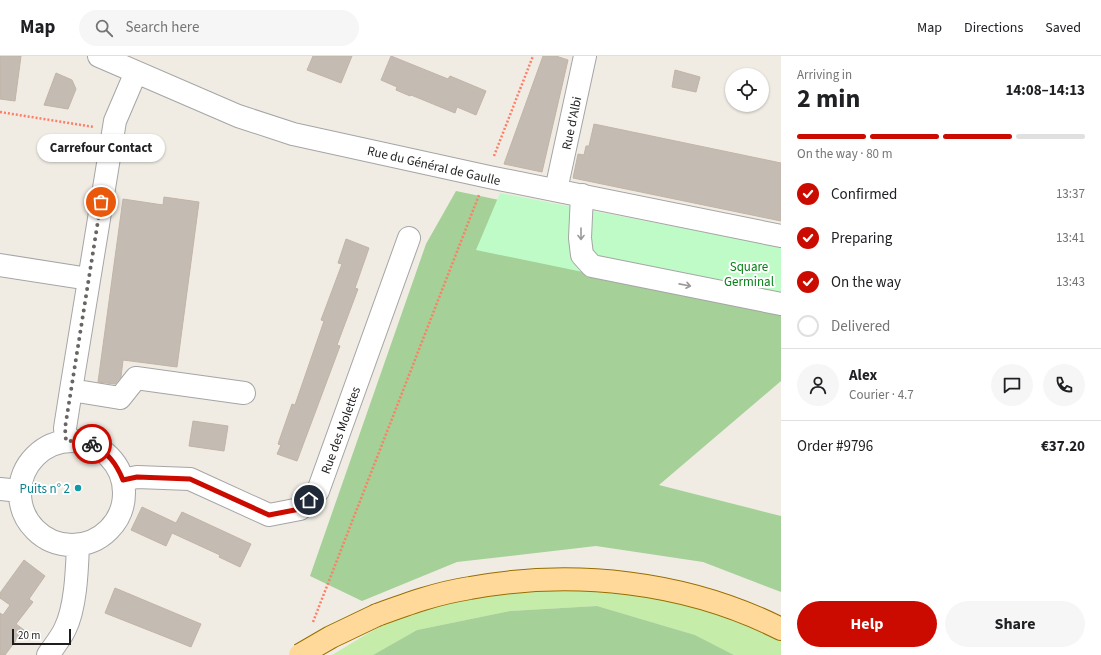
<!DOCTYPE html>
<meta charset="utf-8">
<style>
body{margin:0;font-family:"Source Sans 3",sans-serif;background:#f6f6f6;color:#202124;height:100vh;display:flex;flex-direction:column;font-size:15px;white-space:nowrap}
*{box-sizing:border-box;margin:0}
p{font-size:13px;color:#757577}
.icon{flex:none;width:22px;height:22px;fill:none;stroke:currentColor;stroke-width:2;stroke-linecap:round;stroke-linejoin:round}
.map{position:relative;flex:1;overflow:hidden}
.sheet{display:flex;flex-direction:column;background:#fff;width:320px}
.sheet>*{flex:none}
.buttons{position:absolute;left:725px;top:12px;display:grid;gap:8px}
.buttons a{display:grid;place-items:center;width:44px;height:44px;border-radius:50%;background:#fff;box-shadow:0 1px 3px #0004;font-size:20px}
.scale{position:absolute;left:12px;bottom:10px;width:59px;box-sizing:border-box;padding-left:4px;border:2px solid #1e1e1e;border-top:0;font-size:11px;line-height:14px;white-space:nowrap;color:#1e1e1e;-webkit-text-stroke:3px #fff;paint-order:stroke}
.pin{position:absolute;display:grid;place-items:center;width:34px;height:34px;color:#fff;margin:-17px;border:2px solid #fff;border-radius:50%;box-shadow:0 1px 4px #0007}
.courier{position:absolute;display:grid;place-items:center;width:40px;height:40px;margin:-20px;border:3px solid #cc0b00;border-radius:50%;background:#fff;color:#222;box-shadow:0 1px 5px #0007}
.bubble{position:absolute;height:28px;border-radius:14px;background:#fff;box-shadow:0 1px 3px #0004;font-size:13px;font-weight:700;line-height:28px;text-align:center}
.head em{font-style:normal;font-weight:700}
.head div{display:flex;flex-direction:column-reverse}
.head{display:flex;align-items:center;justify-content:space-between;height:68px;padding:0 16px}
h1{font-size:26px;font-weight:700;line-height:30px}
.bar{display:grid;grid-template-columns:repeat(4,1fr);gap:6px 4px;align-content:center;height:48px;padding:0 16px}
.bar i{height:5px;border-radius:3px;background:#e0e0e0}
.bar .current{background:#cc0b00}
.bar p{grid-column:span 4}
.line{display:flex;align-items:center;gap:10px;padding:0 16px;border-top:1px solid #e0e0e0}
.line div{flex:1}
.round{display:grid;place-items:center;flex:none;width:42px;height:42px;border-radius:21px;background:#f6f6f6}
ol{padding:0 16px;list-style:none}
li{display:flex;align-items:center;gap:12px;height:44px}
li p{margin-inline-start:auto}
li .icon{padding:4px;border-radius:50%;background:#cc0b00;color:#fff;stroke-width:4}
li:last-child{color:#757577}
li i{width:22px;height:22px;border:2px solid #e0e0e0;border-radius:50%}
.button{display:flex;gap:8px;margin-top:auto;padding:8px 16px}
.button a{flex:1;height:46px;border-radius:24px;background:#cc0b00;color:#fff;font-size:16px;font-weight:700;line-height:46px;text-align:center}
.button a+a{background:#f6f6f6;color:#202124}
header{display:flex;align-items:center;gap:24px;box-sizing:border-box;height:56px;padding:0 20px;background:#fff;border-bottom:1px solid #e0e0e0}
header strong{font-size:19px}
nav{display:flex;gap:22px;margin-inline-start:auto;font-size:14px}
.search{width:280px;height:36px;background:#f6f6f6;display:flex;align-items:center;gap:10px;box-sizing:border-box;padding:0 14px;border-radius:22px;color:#757577;font-size:15px}
main{display:flex;flex:1;min-height:0}
.map>svg:first-child{display:block}
</style>
<header>
<strong>Map</strong>
<div class="search"><svg class="icon" aria-label="search" viewBox="0 0 24 24"><circle cx="10" cy="10" r="6"/><path d="M15 15l6 6"/></svg>Search here</div>
<nav><a>Map</a><a>Directions</a><a>Saved</a></nav>
</header>
<main>
<div class="map">
<svg width="781" height="599" viewBox="0 0 781 599">
<rect width="100%" height="100%" fill="#f0ece4"/>
<path fill="#c5eca8" d="M570 534C604 537 638 538 671 546 710 554 745 569 781 585V599H734L695 579 597 550 510 555 417 574 373 599H332C348 590 365 578 382 570 447 542 501 537 570 534Z"/>
<path fill="#a5d097" d="M456 135 781 202V325L659 429 781 460V536L703 506 596 490 457 506 362 545 310 520 426 188Z
M597 550 695 579 734 599H373L417 574 510 555Z"/>
<path fill="#bffbc7" d="M500 137 781 191V257L476 194Z"/>
<path fill="#c4bcb3" stroke="#c2b4a6" d="M0 0H21L15 45 0 43Z
M313 0H352L341 27 307 14Z
M391 0 448 23 450 20 486 35 476 59 457 51 455 57 411 39 410 40 396 34 397 31 381 24Z
M543 0H556L568 4 542 116 504 108Z
M675 14 700 21 696 36 672 31Z
M56 17 72 24 76 33 68 53 44 49Z
M594 68 781 107V165L573 122 578 98 584 99 586 90H589Z
M164 141 199 146 177 311 123 304 121 321 115 328 98 326 123 143 163 149Z
M346 183 369 192 355 232 358 233 337 289 340 290 297 405 277 398 281 389 278 388 292 348 295 349 324 265 321 264 342 208 338 207Z
M193 365 228 370 224 395 189 390Z
M142 451 176 467 182 456 251 488 240 511 219 501 220 499 172 477 166 490 131 474Z
M24 504 45 520 29 543 33 546 16 568 24 574 5 599H0V557L3 559 10 549 0 542V537Z
M115 532 201 568 191 591 105 557Z"/>
<g fill="none" stroke-linecap="round" stroke-linejoin="round">
<defs>
<path id="minor" d="M99 0 238 60 293 78 489 121 781 180
M556 134 585 0
M582 139 580 182 582 199 592 210 781 248
M0 209 89 223
M71 334 120 342 136 322 244 337
M20 437a52 52 0 1 1 104 0a52 52 0 1 1-104 0Z
M66 385 65 372 71 334 115 65 136 16
M123 424 137 421 190 423 269 459 300 453 318 435 409 182
M0 433 20 435
M48 599C54 590 61 582 65 573 76 551 77 513 78 489"/>
<path id="major" d="M377 559C407 548 437 537 470 532 573 513 686 525 781 573"/>
</defs>
<use href="#minor" stroke="#a5a5a5" stroke-width="24"/>
<use href="#major" stroke="#986e00" stroke-width="24"/>
<path stroke="#fe7e66" stroke-width="2.5" stroke-dasharray="2 2" stroke-linecap="butt" d="M0 56 94 71
M494 100 533 0
M313 566 479 139"/>
<use href="#minor" stroke="#fff" stroke-width="22"/>
<use href="#major" stroke="#ffd99a" stroke-width="22"/>
<defs>
<path id="major-bridge" d="M300 599 331 581 377 559"/>
</defs>
<use href="#major-bridge" stroke="#986e00" stroke-width="24" stroke-linecap="butt"/>
<use href="#major-bridge" stroke="#ffd99a" stroke-width="22"/>
</g>
<defs><path id="oneway-shaft" d="M-6 0H5M1.5-3L5.5 0L1.5 3" fill="none" stroke-width="1.6" stroke-linecap="round" stroke-linejoin="round"/></defs>
<g stroke="#9a9a9a">
<use href="#oneway-shaft" transform="translate(581 178) rotate(90)"/>
<use href="#oneway-shaft" transform="translate(685 229) rotate(11)"/>
</g>
<g fill="none" stroke-linecap="round" stroke-linejoin="round">
<path stroke="#686663" stroke-width="4" stroke-dasharray="0 7.2" d="M92 388 78 385H66L65 372 101 146"/>
<path stroke="#cc0b00" stroke-width="5" d="M92 388C108 397 116 407 123 424L137 421 190 423 269 459 300 453 309 444"/>
</g>
<circle fill="#0f9aa8" stroke="#fff" stroke-width="1.5" cx="78" cy="432" r="4"/>
<g text-anchor="middle" stroke-width="4" stroke-linejoin="round" paint-order="stroke">
<g font-size="13" fill="#1e1e1e" stroke="#fff">
<text transform="translate(571 67) rotate(-78)" y="5">Rue d'Albi</text>
<text transform="translate(434 109) rotate(13)" y="5">Rue du Général de Gaulle</text>
<text transform="translate(340 374) rotate(-70)" y="5">Rue des Molettes</text>
</g>
<g font-size="13" fill="#088118" stroke="#fff">
<text x="749" y="215">Square<tspan x="749" dy="15">Germinal</tspan></text>
</g>
<g font-size="13" fill="#0d838f" stroke="#fff" text-anchor="end">
<text x="70" y="437">Puits n° 2</text>
</g>
</g>
</svg>
<div class="buttons">
<a><svg class="icon" aria-label="locate" viewBox="0 0 24 24"><circle cx="12" cy="12" r="6"/><path d="M12 2v4M12 18v4M2 12h4M18 12h4"/></svg></a>
</div>
<div class="scale">20 m</div>
<div class="pin" style="left:101px;top:146px;background:#ea580c"><svg class="icon" aria-label="bag" viewBox="0 0 24 24"><path d="M5 8h14l-1 12H6zM9 8a3 3 0 0 1 6 0"/></svg></div>
<div class="pin" style="left:309px;top:444px;background:#1f2937"><svg class="icon" aria-label="home" viewBox="0 0 24 24"><path d="M3 11l9-7 9 7M6 9v11h12V9"/></svg></div>
<div class="courier" style="left:92px;top:388px"><svg class="icon" aria-label="bike" viewBox="0 0 24 24"><circle cx="6" cy="16" r="4"/><circle cx="18" cy="16" r="4"/><path d="M6 16l4-8h5l3 8M10 8l3 8H6M13 5h3"/></svg></div>
<div class="bubble" style="left:37px;top:78px;width:128px">Carrefour Contact</div>
</div>
<section class="sheet">
<div class="head"><div><h1>2 min</h1><p>Arriving in</p></div><em>14:08–14:13</em></div>
<div class="bar"><i class="current"></i><i class="current"></i><i class="current"></i><i></i><p>On the way · 80 m</p></div>
<ol>
<li><svg class="icon" aria-label="check" viewBox="0 0 24 24"><path d="M5 12l5 5 9-10"/></svg>Confirmed<p>13:37</p></li>
<li><svg class="icon" aria-label="check" viewBox="0 0 24 24"><path d="M5 12l5 5 9-10"/></svg>Preparing<p>13:41</p></li>
<li><svg class="icon" aria-label="check" viewBox="0 0 24 24"><path d="M5 12l5 5 9-10"/></svg>On the way<p>13:43</p></li>
<li><i></i>Delivered</li>
</ol>
<div class="line" style="height:72px"><a class="round"><svg class="icon" aria-label="person" viewBox="0 0 24 24"><circle cx="12" cy="8" r="4"/><path d="M4 21q1-7 8-7t8 7"/></svg></a><div><b>Alex</b><p>Courier · 4.7</p></div><a class="round"><svg class="icon" aria-label="chat" viewBox="0 0 24 24"><path d="M4 5h16v11H9l-5 4z"/></svg></a><a class="round"><svg class="icon" aria-label="phone" viewBox="0 0 24 24"><path d="M5 4h4l2 5-3 2q2 4 5 5l2-3 5 2v4C11 20 4 13 5 4z"/></svg></a></div>
<div class="line" style="height:52px"><div>Order #9796</div><b>€37.20</b></div>
<div class="button"><a>Help</a><a>Share</a></div>
</section>
</main>
